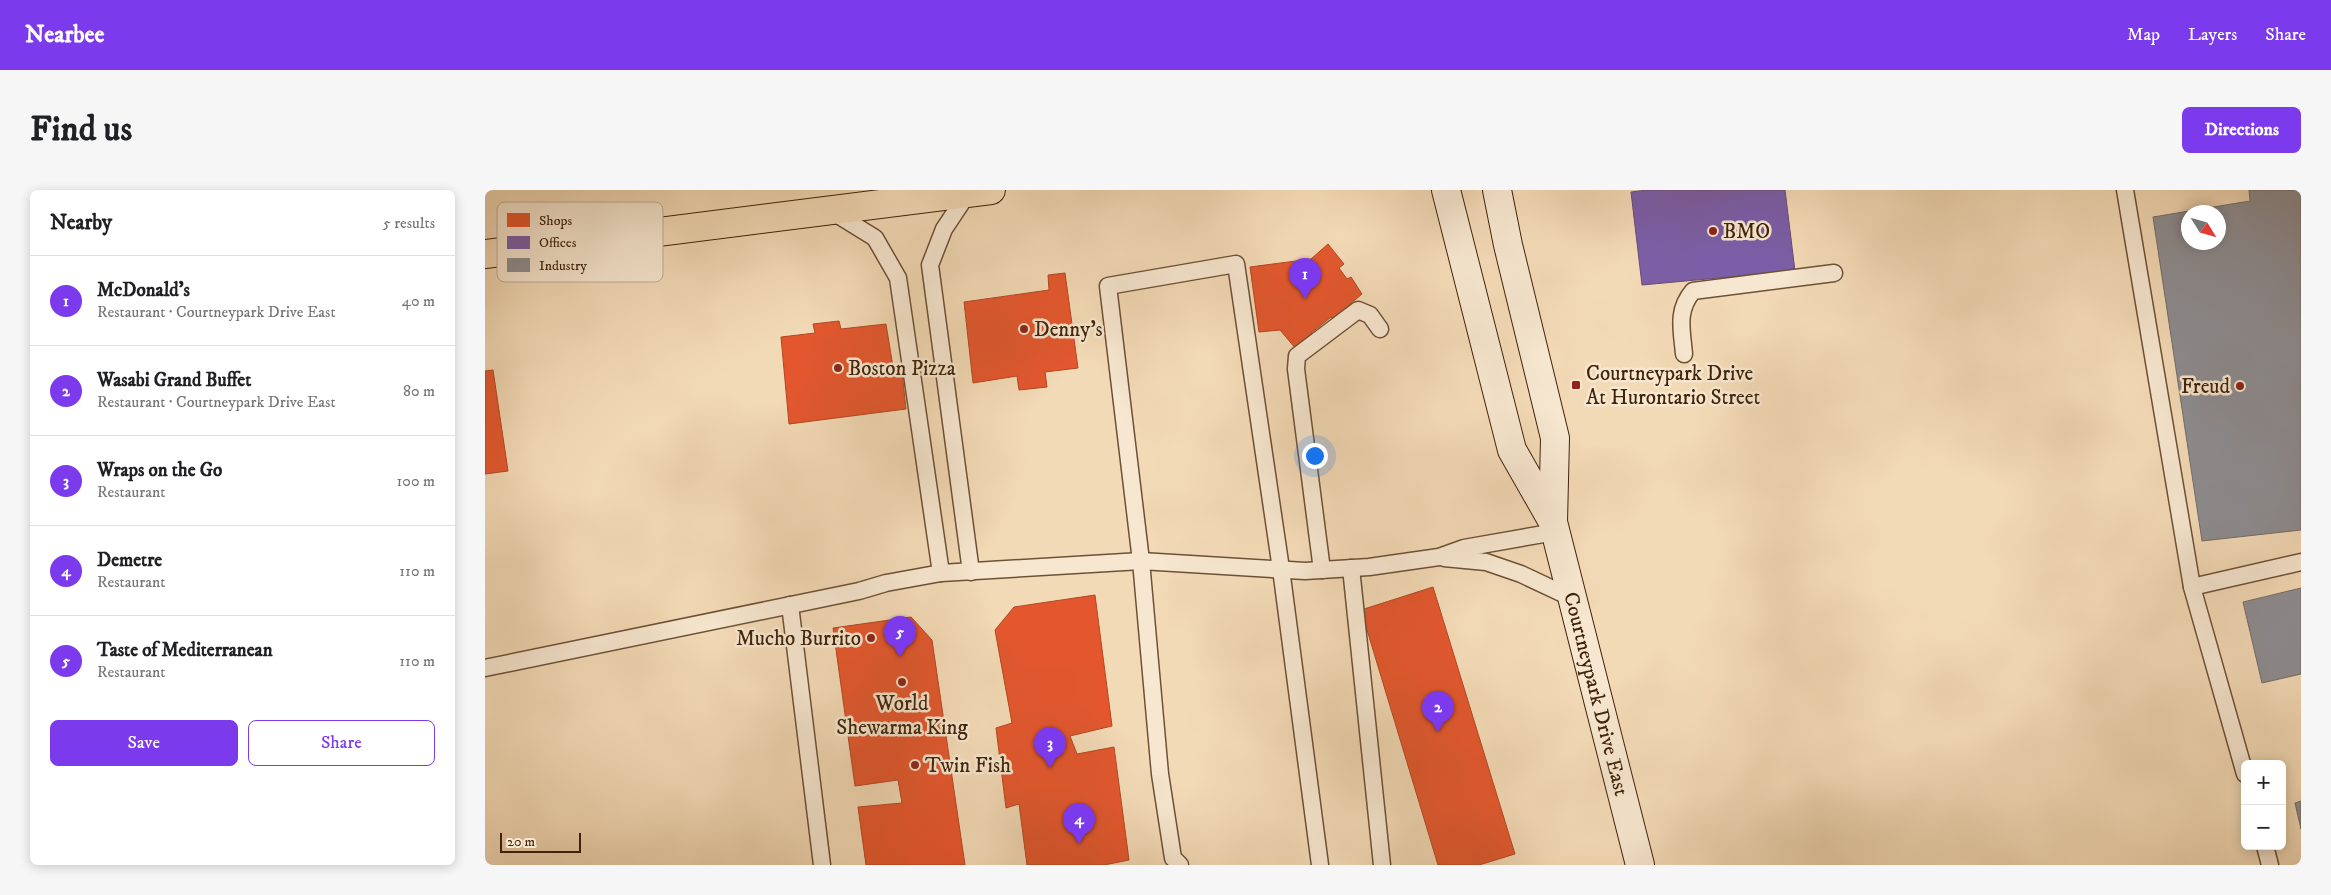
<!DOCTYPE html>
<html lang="en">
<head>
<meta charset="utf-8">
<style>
  body { margin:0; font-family:"IM FELL DW Pica",serif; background:#f6f6f6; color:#202124 }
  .controls { position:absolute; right:15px; bottom:15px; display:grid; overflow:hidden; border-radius:8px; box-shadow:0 2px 12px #0003 }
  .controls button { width:45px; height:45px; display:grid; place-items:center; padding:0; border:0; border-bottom:1px solid #e0e0e0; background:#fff; color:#202124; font:25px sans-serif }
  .compass { position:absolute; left:1696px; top:15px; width:45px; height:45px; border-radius:50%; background:#fff; box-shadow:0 2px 12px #0003; rotate:127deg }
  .scale { position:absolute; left:15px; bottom:12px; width:81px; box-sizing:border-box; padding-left:5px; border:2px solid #40230a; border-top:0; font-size:14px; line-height:18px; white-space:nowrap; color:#40230a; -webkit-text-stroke:4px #f7e7d0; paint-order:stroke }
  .you { position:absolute; left:829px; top:265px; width:18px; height:18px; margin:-12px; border:4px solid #fff; border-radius:50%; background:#1a73e8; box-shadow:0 0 0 8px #1a73e833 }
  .badge { display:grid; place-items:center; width:32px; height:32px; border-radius:50%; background:#7c3aed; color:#fff; font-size:16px; font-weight:700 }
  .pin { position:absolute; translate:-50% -41px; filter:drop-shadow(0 1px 2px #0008) }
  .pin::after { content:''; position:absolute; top:26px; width:18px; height:15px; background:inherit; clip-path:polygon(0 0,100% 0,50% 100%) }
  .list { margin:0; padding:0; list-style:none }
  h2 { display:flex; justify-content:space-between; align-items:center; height:65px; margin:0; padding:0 20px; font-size:21px }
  h2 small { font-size:16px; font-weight:400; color:#757577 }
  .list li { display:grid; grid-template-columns:32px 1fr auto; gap:15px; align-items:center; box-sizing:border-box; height:90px; padding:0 20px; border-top:1px solid #e0e0e0 }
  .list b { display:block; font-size:19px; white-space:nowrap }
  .list p { margin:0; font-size:16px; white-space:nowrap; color:#757577 }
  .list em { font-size:16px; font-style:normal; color:#757577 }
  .actions { display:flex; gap:10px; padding:15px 20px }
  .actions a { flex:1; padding:11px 0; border:1px solid #7c3aed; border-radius:8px; text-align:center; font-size:18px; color:#7c3aed }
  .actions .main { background:#7c3aed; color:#fff }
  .map { position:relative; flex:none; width:1816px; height:675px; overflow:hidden; border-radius:8px }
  header { display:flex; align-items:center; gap:30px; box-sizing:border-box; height:70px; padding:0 25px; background:#7c3aed; color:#fff }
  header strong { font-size:24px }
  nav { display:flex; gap:28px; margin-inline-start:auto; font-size:18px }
  .intro { display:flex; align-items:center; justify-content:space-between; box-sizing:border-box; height:120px; padding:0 30px }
  h1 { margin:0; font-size:35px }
  .button { padding:12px 22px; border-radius:8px; background:#7c3aed; color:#fff; font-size:18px; font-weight:700 }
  main { display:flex; gap:30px; padding:0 30px }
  aside { flex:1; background:#fff; border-radius:8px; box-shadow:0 2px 12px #0003 }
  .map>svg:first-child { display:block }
</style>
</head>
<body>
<header>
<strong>Nearbee</strong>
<nav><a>Map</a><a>Layers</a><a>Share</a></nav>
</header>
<div class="intro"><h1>Find us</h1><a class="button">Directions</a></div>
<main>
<aside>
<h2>Nearby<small>5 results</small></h2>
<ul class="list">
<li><span class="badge">1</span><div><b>McDonald's</b><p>Restaurant · Courtneypark Drive East</p></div><em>40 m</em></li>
<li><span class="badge">2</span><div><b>Wasabi Grand Buffet</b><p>Restaurant · Courtneypark Drive East</p></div><em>80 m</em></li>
<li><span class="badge">3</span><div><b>Wraps on the Go</b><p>Restaurant</p></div><em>100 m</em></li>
<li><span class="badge">4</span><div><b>Demetre</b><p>Restaurant</p></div><em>110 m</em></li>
<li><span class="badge">5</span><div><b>Taste of Mediterranean</b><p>Restaurant</p></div><em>110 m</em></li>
</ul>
<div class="actions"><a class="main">Save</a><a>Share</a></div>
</aside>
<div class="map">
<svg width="1816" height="675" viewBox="0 0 1816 675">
  <rect width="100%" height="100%" fill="#f3dab6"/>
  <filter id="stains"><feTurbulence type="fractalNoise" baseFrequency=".004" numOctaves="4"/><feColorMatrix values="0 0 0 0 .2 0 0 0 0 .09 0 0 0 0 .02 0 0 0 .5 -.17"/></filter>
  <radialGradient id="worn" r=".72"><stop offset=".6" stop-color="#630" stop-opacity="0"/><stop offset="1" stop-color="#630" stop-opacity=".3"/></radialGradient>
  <g fill="#e4572e" stroke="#b34723">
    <path d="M843,54L859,74L854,78L862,89L866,87L877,104L865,114L868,118L850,131L846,127L826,143L829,147L811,159L795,140L774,142L765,77L826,69Z"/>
    <path d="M580,83L593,178L560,182L562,197L534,200L532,186L488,193L479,112L564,100L563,85Z"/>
    <path d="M354,131L356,139L401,134L409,183L417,182L421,219L304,234L296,147L330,143L328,134Z"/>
    <path d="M8,180L23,281L0,284V181Z"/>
    <path d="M948,397L1030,664L994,675H953L876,420Z"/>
    <path d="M610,405L627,536L585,546L592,564L629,557L644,670L619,675H542L534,614L521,618L511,538L527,533L510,440L529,417Z"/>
    <path d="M426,427L447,450L480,675H381L373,617L417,613L413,590L370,596L348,438Z"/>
  </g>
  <path fill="#7b5ea7" stroke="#694c78" d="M1162,0H1300L1310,81L1157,95L1146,2Z"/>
  <g fill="#8d8d92" stroke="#766d69" fill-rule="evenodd">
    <path d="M1764,0H1816V340L1717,351L1668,27L1765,11ZM1704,22H1734V52H1704Z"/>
    <path d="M1816,398V484L1777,493L1758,412Z"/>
    <path d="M1816,611V639L1810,613Z"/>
  </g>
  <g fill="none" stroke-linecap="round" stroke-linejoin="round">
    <defs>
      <g id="service">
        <path d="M1640,0L1707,397L1760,584"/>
        <path d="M483,3L459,39L445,75L486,382"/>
        <path d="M348,22L390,48L413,88L456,383"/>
        <path d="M1199,164C1197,140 1191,121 1208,101L1349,83"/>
        <path d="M959,368L1001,372L1036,384L1087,408"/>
        <path d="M866,378L897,675"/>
        <path d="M837,380L811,179L812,166L873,120L885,125L895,139"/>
        <path d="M1707,397L1816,372"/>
        <path d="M305,415L337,675"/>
        <path d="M0,478L374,401L401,393L456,383L656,371L820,381L884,377L954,367L979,358L1070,342"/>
        <path d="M1780,656L1785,675"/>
        <path d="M695,675L688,668L675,584L656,371L623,96L751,74L796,379L835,675"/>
      </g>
      <g id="secondary">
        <path d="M961,0L1027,260L1068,332"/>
        <path id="s1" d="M1012,0L1023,55L1070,248L1068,332L1155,675"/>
      </g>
      <path id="primary" d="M0,64L506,0"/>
    </defs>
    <use href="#service" stroke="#6d5135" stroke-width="19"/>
    <use href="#secondary" stroke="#40230a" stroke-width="30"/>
    <use href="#primary" stroke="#40230a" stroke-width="30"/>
    <use href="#service" stroke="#f7e7d0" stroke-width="16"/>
    <use href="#secondary" stroke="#f7e7d0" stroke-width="28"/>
    <use href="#primary" stroke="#f3dab6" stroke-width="28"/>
  </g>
  <g fill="#8f2418" stroke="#f7e7d0" stroke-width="2">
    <circle cx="1228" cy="41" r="5"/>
    <circle cx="539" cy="139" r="5"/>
    <circle cx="353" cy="178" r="5"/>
    <rect x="1086" y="190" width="10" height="10" rx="2.5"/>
    <circle cx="1755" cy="196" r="5"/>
    <circle cx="386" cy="448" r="5"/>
    <circle cx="417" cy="492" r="5"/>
    <circle cx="430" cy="575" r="5"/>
  </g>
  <g text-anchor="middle" stroke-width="5" stroke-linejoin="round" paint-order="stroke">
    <g font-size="21" fill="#40230a" stroke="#f7e7d0" text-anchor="start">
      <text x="1238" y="48">BMO</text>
      <text x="549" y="146">Denny's</text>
      <text x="363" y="185">Boston Pizza</text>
      <text x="1101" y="190">Courtneypark Drive<tspan x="1101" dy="24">At Hurontario Street</tspan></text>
      <text x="1745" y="203" text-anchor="end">Freud</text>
      <text x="376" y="455" text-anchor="end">Mucho Burrito</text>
      <text x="417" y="520" text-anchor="middle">World<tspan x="417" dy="24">Shewarma King</tspan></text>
      <text x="440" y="582">Twin Fish</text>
    </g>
    <g font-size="21" fill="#40230a" stroke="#f7e7d0">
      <text dy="7" stroke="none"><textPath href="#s1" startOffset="516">Courtneypark Drive East</textPath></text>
    </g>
  </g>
  <rect x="12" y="12" width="166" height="80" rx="8" fill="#f7e7d0" stroke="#c0ac95" stroke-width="1"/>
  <rect x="22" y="23" width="23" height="14" fill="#e4572e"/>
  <rect x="22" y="46" width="23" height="13" fill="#7b5ea7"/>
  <rect x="22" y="68" width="23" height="14" fill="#8d8d92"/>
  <g font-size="14" fill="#40230a">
    <text x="54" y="35">Shops</text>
    <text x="54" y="57">Offices</text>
    <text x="54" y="80">Industry</text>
  </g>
  <rect width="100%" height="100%" filter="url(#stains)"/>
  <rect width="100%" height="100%" fill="url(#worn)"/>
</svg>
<div class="controls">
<button>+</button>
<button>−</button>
</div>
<svg class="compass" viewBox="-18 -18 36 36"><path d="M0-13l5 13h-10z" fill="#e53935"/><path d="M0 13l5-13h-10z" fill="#757577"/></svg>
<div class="scale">20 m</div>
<div class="you"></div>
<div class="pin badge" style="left:820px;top:109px">1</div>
<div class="pin badge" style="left:953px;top:542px">2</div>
<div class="pin badge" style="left:565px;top:578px">3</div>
<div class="pin badge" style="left:594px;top:654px">4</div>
<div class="pin badge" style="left:415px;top:467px">5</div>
</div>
</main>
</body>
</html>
